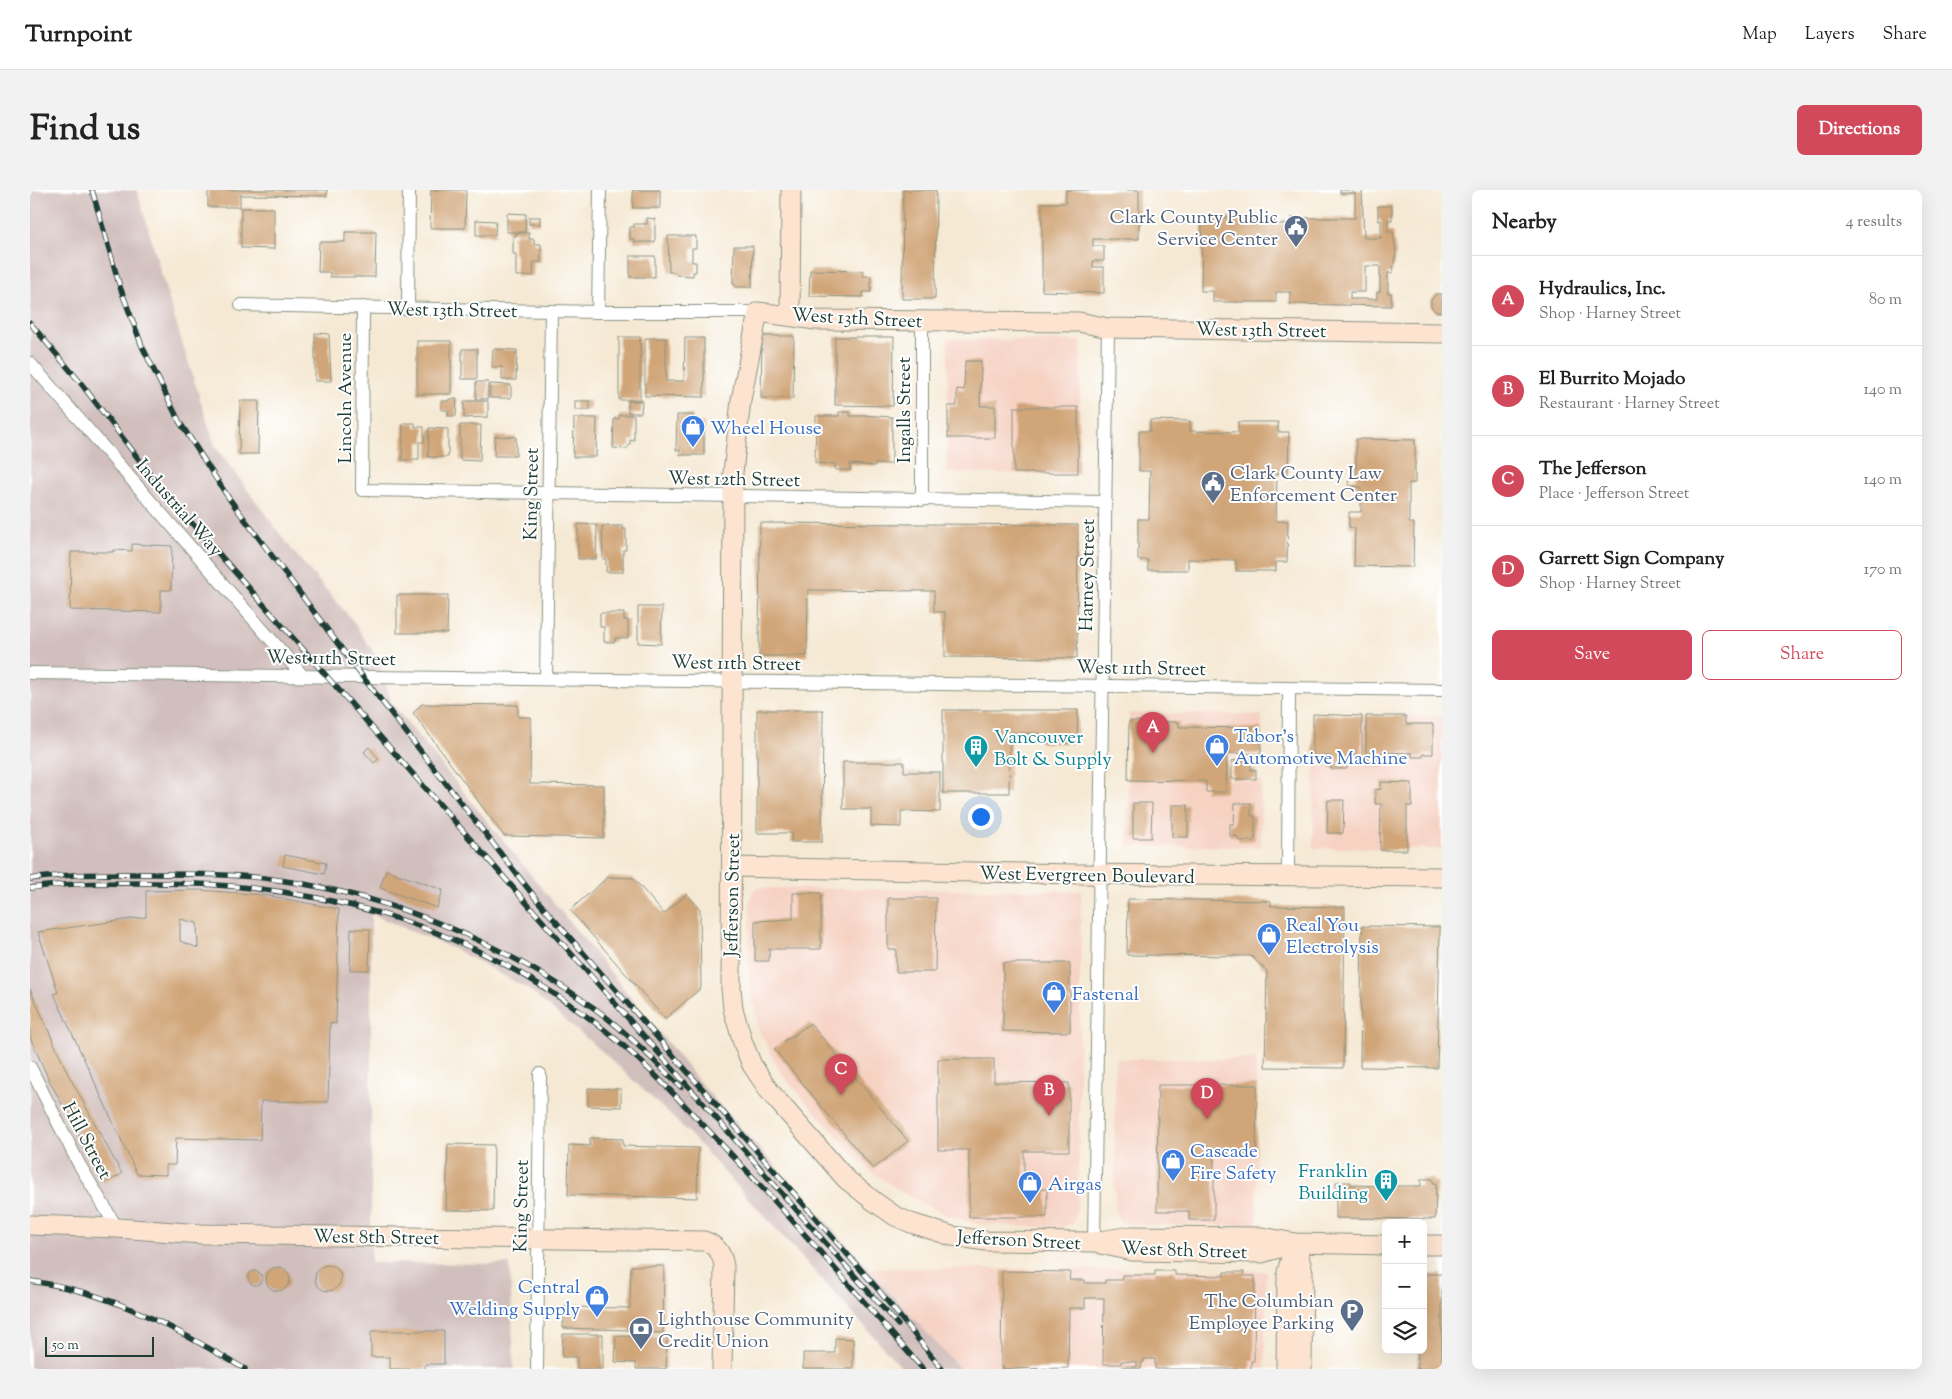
<!DOCTYPE html>
<html lang="en">
<head>
<meta charset="utf-8">
<style>
  body { margin:0; font-family:"Sorts Mill Goudy",serif; background:#f2f2f2; color:#222 }
  .controls { position:absolute; right:15px; bottom:15px; display:grid; overflow:hidden; border-radius:8px; box-shadow:0 5px 20px #0002 }
  .controls button { width:45px; height:45px; display:grid; place-items:center; padding:0; border:0; border-bottom:1px solid #e0e0e0; background:#fff; color:#222; font:25px sans-serif }
  .scale { position:absolute; left:15px; bottom:12px; width:109px; box-sizing:border-box; padding-left:5px; border:2px solid #1f3d34; border-top:0; font-size:14px; line-height:18px; white-space:nowrap; color:#1f3d34; -webkit-text-stroke:4px #fff; paint-order:stroke }
  .you { position:absolute; left:950px; top:626px; width:18px; height:18px; margin:-12px; border:4px solid #fff; border-radius:50%; background:#1a73e8; box-shadow:0 0 0 8px #1a73e833 }
  .badge { display:grid; place-items:center; width:32px; height:32px; border-radius:50%; background:#d1495b; color:#fff; font-size:16px; font-weight:700 }
  .pin { position:absolute; translate:-50% -41px; filter:drop-shadow(0 1px 2px #0008) }
  .pin::after { content:''; position:absolute; top:26px; width:18px; height:15px; background:inherit; clip-path:polygon(0 0,100% 0,50% 100%) }
  .list { margin:0; padding:0; list-style:none }
  h2 { display:flex; justify-content:space-between; align-items:center; height:65px; margin:0; padding:0 20px; font-size:21px }
  h2 small { font-size:16px; font-weight:400; color:#767676 }
  .list li { display:grid; grid-template-columns:32px 1fr auto; gap:15px; align-items:center; box-sizing:border-box; height:90px; padding:0 20px; border-top:1px solid #e0e0e0 }
  .list b { display:block; font-size:19px; white-space:nowrap }
  .list p { margin:0; font-size:16px; white-space:nowrap; color:#767676 }
  .list em { font-size:16px; font-style:normal; color:#767676 }
  .actions { display:flex; gap:10px; padding:15px 20px }
  .actions a { flex:1; padding:11px 0; border:1px solid #d1495b; border-radius:8px; text-align:center; font-size:18px; color:#d1495b }
  .actions .main { background:#d1495b; color:#fff }
  .icon { flex:none; width:28px; height:28px; fill:none; stroke:currentColor; stroke-width:2; stroke-linecap:round; stroke-linejoin:round }
  .map { position:relative; flex:none; width:1412px; height:1179px; overflow:hidden; border-radius:8px }
  header { display:flex; align-items:center; gap:30px; box-sizing:border-box; height:70px; padding:0 25px; background:#fff; border-bottom:1px solid #e0e0e0 }
  header strong { font-size:24px }
  nav { display:flex; gap:28px; margin-inline-start:auto; font-size:18px }
  .intro { display:flex; align-items:center; justify-content:space-between; box-sizing:border-box; height:120px; padding:0 30px }
  h1 { margin:0; font-size:35px }
  .button { padding:12px 22px; border-radius:8px; background:#d1495b; color:#fff; font-size:18px; font-weight:700 }
  main { display:flex; gap:30px; padding:0 30px }
  aside { flex:1; background:#fff; border-radius:8px; box-shadow:0 5px 20px #0002 }
  .map>svg:first-child { display:block }
</style>
</head>
<body>
<header>
<strong>Turnpoint</strong>
<nav><a>Map</a><a>Layers</a><a>Share</a></nav>
</header>
<div class="intro"><h1>Find us</h1><a class="button">Directions</a></div>
<main>
<div class="map">
<svg width="1412" height="1179" viewBox="0 0 1412 1179">
  <rect width="100%" height="100%" fill="#fff"/>
  <filter id="ink" filterUnits="userSpaceOnUse"><feTurbulence type="fractalNoise" baseFrequency=".02" numOctaves="2"/><feDisplacementMap in="SourceGraphic" scale="10" xChannelSelector="R" yChannelSelector="G"/><feConvolveMatrix kernelMatrix="1 2 1 2 8 2 1 2 1" color-interpolation-filters="sRGB"/></filter>
  <filter id="wash" filterUnits="userSpaceOnUse"><feTurbulence type="fractalNoise" baseFrequency=".0096" numOctaves="4" result="noise"/><feDisplacementMap in="SourceGraphic" scale="20" xChannelSelector="R" yChannelSelector="G"/><feGaussianBlur stdDeviation="1.12" result="paint"/><feColorMatrix in="noise" values="0 0 0 0 0 0 0 0 0 0 0 0 0 0 0 0 0 1.4 0 .05"/><feComposite in="paint" operator="in"/></filter>
  <g filter="url(#wash)">
    <rect width="100%" height="100%" fill="#f5e9d4"/>
    <g fill="#f6d2c3">
      <path d="M918,149L1051,151L1049,284L917,283Z"/>
      <path d="M1099,523L1232,525V565L1198,564V590L1231,591V657L1098,656Z"/>
      <path d="M1285,525L1412,527V659L1283,658Z"/>
      <path d="M728,698L1051,701L1048,1011L1044,1033L1029,1038L948,1034L914,1024L878,1006L840,981L776,912L749,880L729,840L719,793L720,709L723,700Z"/>
      <path d="M1085,869H1226L1227,1035H1099L1090,1031L1085,1022Z"/>
      <path d="M839,1078L1236,1081L1235,1179H930Z"/>
    </g>
    <path fill="#d1bfbd" d="M0,0H107L144,127L185,256L262,360L322,430L349,471L362,514L677,901L930,1179H873L658,942L574,863L498,799L424,759L341,724V1073L480,1074L484,1179H0Z"/>
    <g id="blocks">
      <g fill="#d0a578" fill-rule="evenodd">
        <path d="M178,0H297V6L210,5V17H178Z"/>
        <path d="M401,0H436L435,38H400Z"/>
        <rect x="603" y="0" width="27" height="18"/>
        <path d="M873,0H906L905,109H872Z"/>
        <path d="M1036,0H1109V49H1063V56H1074V71H1063V77H1074V103L1012,101V13H1036Z"/>
        <path d="M1310,0H1332L1334,48H1351V30H1348V16H1362V30H1358V42H1363L1366,63L1362,83H1358V103H1361V116L1260,114V102H1246V112H1183V101H1171L1172,33H1185V27H1245V34H1261V28H1325V3H1310ZM1335,76H1350V102H1347V109H1320V102H1335Z"/>
        <path d="M211,18H244V59L211,58Z"/>
        <path d="M477,23L496,24L495,42H477Z"/>
        <rect x="499" y="27" width="11" height="7"/>
        <path d="M617,28L625,29V52H604V49H600V37H604V34H617Z"/>
        <path d="M446,30L466,31L465,45H446Z"/>
        <path d="M315,42H346L345,87H300V82H288L289,52H315Z"/>
        <path d="M486,43H499V49H504V54H511V72H504L503,86H486V64H483V46H486Z"/>
        <path d="M638,46H666V58H662V72H666V82H663V86L647,85L645,82H639Z"/>
        <path d="M704,56H723L722,97H705V94H703Z"/>
        <rect x="600" y="66" width="25" height="21"/>
        <path d="M780,80L833,81V86H841V102H833V107L779,106Z"/>
        <path d="M1406,104H1412V122H1406L1401,117V110Z"/>
        <path d="M285,143L299,144L301,191H285Z"/>
        <path d="M732,146H764L763,208H731Z"/>
        <rect x="589" y="147" width="21" height="63"/>
        <path d="M805,147H864L863,216L805,215Z"/>
        <path d="M615,148H636V191H654L655,148H674V207L615,206Z"/>
        <rect x="387" y="151" width="34" height="53"/>
        <rect x="432" y="159" width="15" height="30"/>
        <path d="M463,159L487,160L486,190H472V177H462Z"/>
        <path d="M935,171H951L950,216H965V248H918V216H927V199L934,200Z"/>
        <rect x="446" y="192" width="12" height="17"/>
        <path d="M460,194L481,195V208H460Z"/>
        <path d="M419,209H427L426,226H418V220H411V211H419Z"/>
        <path d="M210,211H229L228,264H209Z"/>
        <path d="M434,211H458V227L434,228Z"/>
        <rect x="545" y="211" width="15" height="9"/>
        <path d="M598,211H612L611,223H598Z"/>
        <rect x="984" y="217" width="64" height="66"/>
        <path d="M809,222H820V226H832V225L862,227V274H845V276L820,274V280H805V274L785,273L786,226H809Z"/>
        <path d="M589,225H604V251L600,250V255L596,259L583,258L584,229H589Z"/>
        <path d="M647,225H663V231L674,233V265H650V260H646Z"/>
        <path d="M544,228H567L566,267H543Z"/>
        <path d="M1120,230L1160,231V241L1208,242V232H1248V242H1259L1258,283H1247L1246,331H1258L1257,372H1246V381H1206V370L1158,369V380H1118V370H1108V329H1119L1120,281H1109V241H1120Z"/>
        <path d="M373,233H385V237H394V252H389V270H372Z"/>
        <path d="M430,235H451L450,271L430,270Z"/>
        <path d="M399,238L418,239V267H398Z"/>
        <path d="M465,246L486,247V266H464Z"/>
        <path d="M1326,249L1385,250V293H1379V333H1384L1383,377L1324,376L1325,338L1319,337V322H1331V297L1318,296L1319,289H1326Z"/>
        <path d="M730,333L1048,335L1047,468L915,467V422H904V401L778,400L777,466H729Z"/>
        <path d="M548,334L567,335L566,369H548Z"/>
        <path d="M572,336H593V339H596V360H593V382H576V369H573Z"/>
        <path d="M102,354L142,356L141,400H131V422L40,420L41,362H83V360L102,361Z"/>
        <path d="M367,405H418L417,443H367Z"/>
        <path d="M608,417H632L631,454L608,453Z"/>
        <path d="M570,423H594V430H598V448H585V452H574V437H570Z"/>
        <path d="M392,514L488,515V527H501L500,594L574,595V648L474,646L383,523Z"/>
        <path d="M727,520H793L792,652H761L762,643H727Z"/>
        <path d="M913,520H1048L1047,553H1010V543H980L979,603H913Z"/>
        <path d="M1283,524L1332,526V567H1317V579H1301V566H1283Z"/>
        <path d="M1336,526H1376V534H1403V564H1393V567H1382V563L1351,562V574H1336Z"/>
        <path d="M1099,531L1149,532V537L1231,538V564L1197,563L1196,602H1176V591L1098,590Z"/>
        <path d="M339,557L349,569L344,573L334,562Z"/>
        <path d="M1209,570H1221V580H1226V589H1202V571Z"/>
        <path d="M813,572H874V582H910V622L871,621V637L841,636V619H813Z"/>
        <path d="M1351,592L1382,593V616H1377V660H1350L1351,614H1345V600L1351,599Z"/>
        <path d="M1298,610H1314L1313,643H1297Z"/>
        <path d="M1103,613H1122L1121,648H1103Z"/>
        <path d="M1205,613H1221V626H1225V649L1223,651H1209L1207,646H1200V634H1204Z"/>
        <rect x="1142" y="615" width="16" height="32"/>
        <path d="M255,665L296,673L294,684L253,676Z"/>
        <path d="M356,680L413,700L407,718L350,698Z"/>
        <path d="M578,687L603,688L634,724L657,704L670,719L671,798L635,829L540,720Z"/>
        <path d="M169,700L234,705L309,719L306,834L300,833L298,912L231,911L230,950L146,948L145,975H136V985L107,984L24,804L28,802L8,742L116,727V701ZM150,729L167,733L168,758L150,751Z"/>
        <path d="M763,703H791V759H739V771H725V731L763,729Z"/>
        <path d="M858,708H906L905,782H866V759H858Z"/>
        <path d="M1098,709L1241,711V716L1315,717L1313,878L1235,877L1237,781L1221,766L1097,765Z"/>
        <path d="M1332,736L1410,737L1407,878L1330,877Z"/>
        <path d="M321,739H340L339,780H320Z"/>
        <path d="M973,773H1040V842L973,841Z"/>
        <path d="M0,799L37,882L92,984L75,993L19,890L0,847Z"/>
        <path d="M780,833L878,951L843,979L744,859L758,848L759,849Z"/>
        <path d="M908,869H964V892L1039,893V961H994V999H1017V1027H939V960H908Z"/>
        <path d="M1128,895H1227L1226,963L1184,962V1030H1159V1021H1127Z"/>
        <path d="M558,898L591,899V917L558,916Z"/>
        <path d="M560,948L593,949V956L668,958L667,1008L538,1005L539,955L560,956Z"/>
        <path d="M418,954L464,955L463,1021L416,1020Z"/>
        <path d="M1391,989H1403V993H1406L1405,1029L1306,1028V992H1321V995L1352,996V993H1362V996H1391Z"/>
        <circle cx="298" cy="1088" r="13"/>
        <path d="M601,1076H634L633,1143L600,1142V1140L533,1138L534,1117L600,1118Z"/>
        <circle cx="248" cy="1089" r="12"/>
        <path d="M972,1081L1040,1082L1039,1090H1055V1093H1075V1090H1092V1085H1125V1081H1145V1085L1194,1086V1082H1214V1086H1225L1224,1171H1221V1179H1125V1169H1114V1172H1112L1111,1179H1092V1177H1107V1172L1091,1171V1174H1073L1074,1108H1055V1118H1039L1038,1178L972,1179L974,1177H971Z"/>
        <circle cx="225" cy="1088" r="7"/>
        <path d="M1393,1084H1412V1179H1387L1388,1160H1393Z"/>
        <path d="M341,1141H414V1174H395V1179H360V1167H341Z"/>
        <path d="M533,1144H573V1179H547V1167H532Z"/>
        <path d="M586,1146L637,1147L636,1179H606V1173L585,1172Z"/>
        <path d="M805,1148L823,1149V1179H773V1163H805Z"/>
      </g>
    </g>
  </g>
  <g filter="url(#ink)">
    <use href="#blocks" fill-opacity="0" stroke="#8a9384" stroke-width="1"/>
    <g fill="none" stroke-linecap="round" stroke-linejoin="round">
      <defs>
        <g id="street">
          <path d="M211,115L568,122H728"/>
          <path d="M333,117L332,300L1076,312"/>
          <path d="M378,118L379,0"/>
          <path d="M568,122L570,0"/>
          <path d="M892,131V310"/>
          <path d="M0,173L272,485"/>
          <path d="M0,483L1412,500"/>
          <path d="M516,489L521,121"/>
          <path d="M1258,687L1259,498"/>
          <path d="M0,877L49,974L87,1038"/>
          <path d="M1064,1052L1078,138"/>
          <path d="M507,1179L510,884"/>
        </g>
        <g id="secondary">
          <path d="M760,125L761,0"/>
          <path d="M702,677L1046,684L1412,687"/>
          <path d="M0,1035L87,1038L172,1044L674,1051C686,1055 692,1063 694,1076L692,1179"/>
          <path d="M1071,1054L1102,1061L1232,1063L1262,1054"/>
          <path d="M1266,1055L1273,1082L1272,1179"/>
          <path d="M1356,1055L1265,1053L1232,1047L1101,1046L1064,1052L956,1051L922,1046L881,1033L865,1026L845,1012L816,989L740,902L722,875L713,853L703,819L701,798L703,283L711,210L728,122L786,130L1049,132L1078,138L1412,143"/>
          <path d="M1393,1055H1412"/>
          <path d="M1256,1179L1257,1082L1265,1053"/>
        </g>
      </defs>
      <use href="#street" stroke="#8a9384" stroke-width="14"/>
      <use href="#secondary" stroke="#8a9384" stroke-width="21"/>
      <use href="#street" stroke="#fff" stroke-width="12"/>
      <use href="#secondary" stroke="#fde4d1" stroke-width="19"/>
      <defs>
        <g id="rail">
          <path d="M62,0L90,97L112,156L149,231L198,307L332,486L507,710L846,1097L912,1179"/>
          <path d="M0,133L50,192L130,297L731,979"/>
          <path d="M0,689C41,683 83,684 124,684C166,684 207,684 249,690C362,706 471,752 564,818C596,841 623,870 651,897"/>
          <path d="M0,698C37,693 75,693 113,693C282,691 432,731 567,834C615,871 654,915 695,958C764,1029 827,1105 893,1179"/>
          <path d="M726,974L868,1135"/>
          <path d="M0,1091C83,1102 144,1138 215,1179"/>
        </g>
      </defs>
      <use href="#rail" stroke="#1f3d34" stroke-width="5.5"/>
      <use href="#rail" stroke="#fff" stroke-width="4" stroke-dasharray="11" stroke-linecap="butt"/>
    </g>
  </g>
  <defs>
    <symbol id="civic-pin" viewBox="-11 -11 22 30"><path d="M0 17L-7.5 6A9.5 9.5 0 1 1 7.5 6Z" fill="#5c6f8a" stroke="#fff"/><path d="M-.6-6.5H3V-4.5H.6V-3L4-1V1h2V6H-6V1h2V-1L-.6-3ZM-1.2 2.5V6h2.4V2.5Z" fill="#fff"/></symbol>
    <symbol id="shop-pin" viewBox="-11 -11 22 30"><path d="M0 17L-7.5 6A9.5 9.5 0 1 1 7.5 6Z" fill="#3f7fe0" stroke="#fff"/><path d="M-5-2.5h2.3a2.7 3.5 0 0 1 5.4 0H5L5.5 6h-11ZM-1.5-2.5h3a1.5 2.3 0 0 0-3 0Z" fill="#fff"/></symbol>
    <symbol id="building-pin" viewBox="-11 -11 22 30"><path d="M0 17L-7.5 6A9.5 9.5 0 1 1 7.5 6Z" fill="#0f9aa8" stroke="#fff"/><path d="M-4-6H4V6H1V3H-1V6H-4ZM-2.5-4.3h1.7v1.8h-1.7ZM.8-4.3h1.7v1.8H.8ZM-2.5-1h1.7V.8h-1.7ZM.8-1h1.7V.8H.8Z" fill="#fff"/></symbol>
    <symbol id="parking-pin" viewBox="-11 -11 22 30"><path d="M0 17L-7.5 6A9.5 9.5 0 1 1 7.5 6Z" fill="#5c6f8a" stroke="#fff"/><path d="M-3.5-5.5H1a3.5 3.5 0 0 1 0 7H-1V5.5H-3.5ZM-1-3.4V-.6H.8a1.4 1.4 0 0 0 0-2.8Z" fill="#fff"/></symbol>
    <symbol id="bank-pin" viewBox="-11 -11 22 30"><path d="M0 17L-7.5 6A9.5 9.5 0 1 1 7.5 6Z" fill="#5c6f8a" stroke="#fff"/><path d="M-6-4H6V4H-6ZM0-2.3a2.3 2.3 0 1 0 0 4.6a2.3 2.3 0 1 0 0-4.6Z" fill="#fff"/></symbol>
  </defs>
  <g fill-rule="evenodd">
    <use href="#civic-pin" x="1252" y="23" width="28" height="38"/>
    <use href="#shop-pin" x="649" y="223" width="28" height="38"/>
    <use href="#civic-pin" x="1169" y="279" width="28" height="38"/>
    <use href="#shop-pin" x="1173" y="542" width="28" height="38"/>
    <use href="#building-pin" x="932" y="543" width="28" height="38"/>
    <use href="#shop-pin" x="1225" y="731" width="28" height="38"/>
    <use href="#shop-pin" x="1010" y="789" width="28" height="38"/>
    <use href="#shop-pin" x="1129" y="957" width="28" height="38"/>
    <use href="#building-pin" x="1342" y="977" width="28" height="38"/>
    <use href="#shop-pin" x="986" y="979" width="28" height="38"/>
    <use href="#shop-pin" x="553" y="1093" width="28" height="38"/>
    <use href="#parking-pin" x="1308" y="1107" width="28" height="38"/>
    <use href="#bank-pin" x="597" y="1125" width="28" height="38"/>
  </g>
  <g text-anchor="middle" stroke-width="4" stroke-linejoin="round" paint-order="stroke">
    <g font-size="19" fill="#4e5e75" stroke="#fff" text-anchor="end">
      <text x="1248" y="33">Clark County Public<tspan x="1248" dy="22">Service Center</tspan></text>
      <text x="1200" y="289" text-anchor="start">Clark County Law<tspan x="1200" dy="22">Enforcement Center</tspan></text>
      <text x="1304" y="1117">The Columbian<tspan x="1304" dy="22">Employee Parking</tspan></text>
      <text x="628" y="1135" text-anchor="start">Lighthouse Community<tspan x="628" dy="22">Credit Union</tspan></text>
    </g>
    <g font-size="19" fill="#1f3d34" stroke="#fff">
      <text transform="translate(422 119) rotate(1)" y="7">West 13th Street</text>
      <text transform="translate(827 127) rotate(3)" y="7">West 13th Street</text>
      <text transform="translate(1231 139) rotate(1)" y="7">West 13th Street</text>
      <text transform="translate(314 208) rotate(-90)" y="7">Lincoln Avenue</text>
      <text transform="translate(873 220) rotate(-90)" y="7">Ingalls Street</text>
      <text transform="translate(704 288) rotate(1)" y="7">West 12th Street</text>
      <text transform="translate(500 304) rotate(-89)" y="7">King Street</text>
      <text transform="translate(150 317) rotate(49)" y="7">Industrial Way</text>
      <text transform="translate(1056 385) rotate(-89)" y="7">Harney Street</text>
      <text transform="translate(301 467) rotate(1)" y="7">West 11th Street</text>
      <text transform="translate(706 472) rotate(1)" y="7">West 11th Street</text>
      <text transform="translate(1111 477) rotate(1)" y="7">West 11th Street</text>
      <text transform="translate(1057 684) rotate(1)" y="7">West Evergreen Boulevard</text>
      <text transform="translate(701 705) rotate(-89)" y="7">Jefferson Street</text>
      <text transform="translate(58 950) rotate(62)" y="7">Hill Street</text>
      <text transform="translate(490 1016) rotate(-89)" y="7">King Street</text>
      <text transform="translate(346 1046) rotate(1)" y="7">West 8th Street</text>
      <text transform="translate(989 1049) rotate(3)" y="7">Jefferson Street</text>
      <text transform="translate(1154 1059) rotate(2)" y="7">West 8th Street</text>
    </g>
    <g font-size="19" fill="#366cbe" stroke="#fff" text-anchor="start">
      <text x="680" y="244">Wheel House</text>
      <text x="1204" y="552">Tabor's<tspan x="1204" dy="22">Automotive Machine</tspan></text>
      <text x="1256" y="741">Real You<tspan x="1256" dy="22">Electrolysis</tspan></text>
      <text x="1042" y="810">Fastenal</text>
      <text x="1160" y="967">Cascade<tspan x="1160" dy="22">Fire Safety</tspan></text>
      <text x="1018" y="1000">Airgas</text>
      <text x="550" y="1103" text-anchor="end">Central<tspan x="550" dy="22">Welding Supply</tspan></text>
    </g>
    <g font-size="19" fill="#0d838f" stroke="#fff" text-anchor="start">
      <text x="964" y="553">Vancouver<tspan x="964" dy="22">Bolt &amp; Supply</tspan></text>
      <text x="1338" y="987" text-anchor="end">Franklin<tspan x="1338" dy="22">Building</tspan></text>
    </g>
  </g>
</svg>
<div class="controls">
<button>+</button>
<button>−</button>
<button><svg class="icon" aria-label="layers" viewBox="0 0 24 24"><path d="M12 4l9 5-9 5-9-5zM3 14l9 5 9-5"/></svg></button>
</div>
<div class="scale">50 m</div>
<div class="you"></div>
<div class="pin badge" style="left:1123px;top:563px">A</div>
<div class="pin badge" style="left:1019px;top:926px">B</div>
<div class="pin badge" style="left:811px;top:905px">C</div>
<div class="pin badge" style="left:1177px;top:929px">D</div>
</div>
<aside>
<h2>Nearby<small>4 results</small></h2>
<ul class="list">
<li><span class="badge">A</span><div><b>Hydraulics, Inc.</b><p>Shop · Harney Street</p></div><em>80 m</em></li>
<li><span class="badge">B</span><div><b>El Burrito Mojado</b><p>Restaurant · Harney Street</p></div><em>140 m</em></li>
<li><span class="badge">C</span><div><b>The Jefferson</b><p>Place · Jefferson Street</p></div><em>140 m</em></li>
<li><span class="badge">D</span><div><b>Garrett Sign Company</b><p>Shop · Harney Street</p></div><em>170 m</em></li>
</ul>
<div class="actions"><a class="main">Save</a><a>Share</a></div>
</aside>
</main>
</body>
</html>
